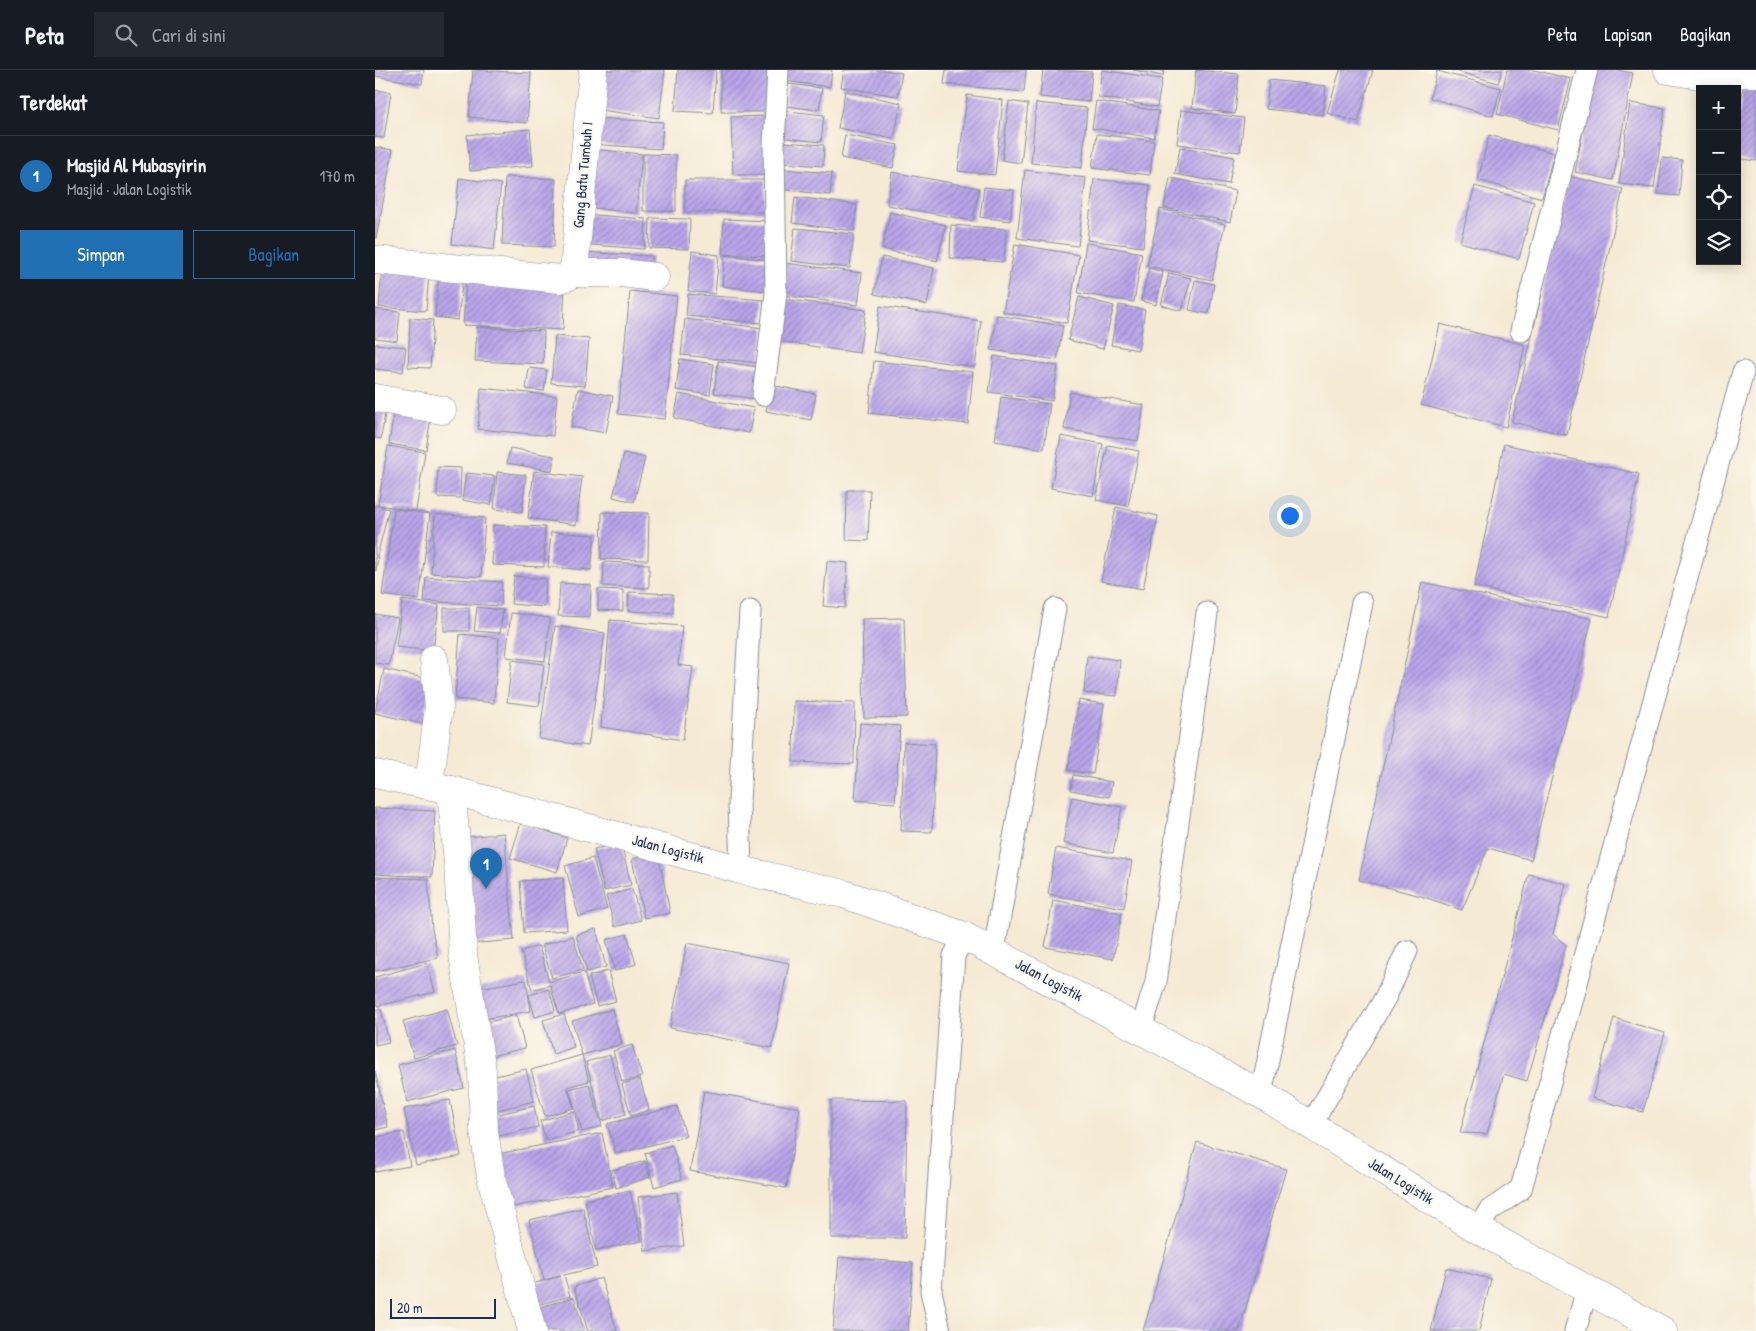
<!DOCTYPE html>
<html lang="id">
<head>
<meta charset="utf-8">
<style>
  body { margin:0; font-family:"Patrick Hand",sans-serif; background:#242831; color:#f1f3f6 }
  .controls { position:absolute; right:15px; top:15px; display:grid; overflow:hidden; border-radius:0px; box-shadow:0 2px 12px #0003 }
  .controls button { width:45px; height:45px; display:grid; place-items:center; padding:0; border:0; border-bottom:1px solid #363941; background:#171b24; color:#f1f3f6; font:25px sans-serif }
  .scale { position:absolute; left:15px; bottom:12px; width:106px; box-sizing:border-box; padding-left:5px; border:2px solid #1b2f5e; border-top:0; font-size:14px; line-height:18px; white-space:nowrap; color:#1b2f5e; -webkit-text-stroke:4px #fbf7ec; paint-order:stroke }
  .you { position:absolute; left:914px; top:445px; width:18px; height:18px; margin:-12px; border:4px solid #fff; border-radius:50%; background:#1a73e8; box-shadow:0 0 0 8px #1a73e833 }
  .badge { display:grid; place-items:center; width:32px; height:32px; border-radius:50%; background:#1f6fb2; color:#fff; font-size:16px; font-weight:700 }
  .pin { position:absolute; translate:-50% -41px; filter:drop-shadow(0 1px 2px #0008) }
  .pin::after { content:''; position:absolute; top:26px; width:18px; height:15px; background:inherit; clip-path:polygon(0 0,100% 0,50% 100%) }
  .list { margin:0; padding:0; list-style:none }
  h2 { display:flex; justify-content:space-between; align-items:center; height:65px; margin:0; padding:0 20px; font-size:21px }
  h2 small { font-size:16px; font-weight:400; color:#9ea1a6 }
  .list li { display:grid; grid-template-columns:32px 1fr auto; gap:15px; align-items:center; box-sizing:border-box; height:80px; padding:0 20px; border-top:1px solid #363941 }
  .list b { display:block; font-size:19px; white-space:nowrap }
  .list p { margin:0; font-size:16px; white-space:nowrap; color:#9ea1a6 }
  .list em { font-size:16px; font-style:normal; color:#9ea1a6 }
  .actions { display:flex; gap:10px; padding:15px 20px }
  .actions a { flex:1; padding:11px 0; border:1px solid #1f6fb2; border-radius:0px; text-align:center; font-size:18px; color:#1f6fb2 }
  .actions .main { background:#1f6fb2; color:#fff }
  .icon { flex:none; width:28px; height:28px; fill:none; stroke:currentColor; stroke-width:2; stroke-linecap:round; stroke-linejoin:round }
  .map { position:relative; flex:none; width:1381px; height:1261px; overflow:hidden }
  header { display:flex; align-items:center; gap:30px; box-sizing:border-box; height:70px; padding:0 25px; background:#171b24; border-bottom:1px solid #363941 }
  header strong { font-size:24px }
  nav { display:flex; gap:28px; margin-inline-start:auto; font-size:18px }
  .search { width:350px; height:45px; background:#242831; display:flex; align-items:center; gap:12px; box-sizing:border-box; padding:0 18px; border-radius:0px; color:#9ea1a6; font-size:19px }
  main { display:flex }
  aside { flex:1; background:#171b24 }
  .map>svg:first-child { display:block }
</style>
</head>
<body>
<header>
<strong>Peta</strong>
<div class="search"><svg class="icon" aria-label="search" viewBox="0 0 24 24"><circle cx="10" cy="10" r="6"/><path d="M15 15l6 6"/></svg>Cari di sini</div>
<nav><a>Peta</a><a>Lapisan</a><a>Bagikan</a></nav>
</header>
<main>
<aside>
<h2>Terdekat<small></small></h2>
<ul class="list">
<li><span class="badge">1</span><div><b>Masjid Al Mubasyirin</b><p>Masjid · Jalan Logistik</p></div><em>170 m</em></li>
</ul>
<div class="actions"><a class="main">Simpan</a><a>Bagikan</a></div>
</aside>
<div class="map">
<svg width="1381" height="1261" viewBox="0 0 1381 1261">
  <defs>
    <pattern id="building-hatch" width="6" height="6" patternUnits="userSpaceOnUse" patternTransform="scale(1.25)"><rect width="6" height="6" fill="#baa5ea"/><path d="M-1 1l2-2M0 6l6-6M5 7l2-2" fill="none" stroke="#9687c1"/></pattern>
  </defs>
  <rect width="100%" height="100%" fill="#fbf7ec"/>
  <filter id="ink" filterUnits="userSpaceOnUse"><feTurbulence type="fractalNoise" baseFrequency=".02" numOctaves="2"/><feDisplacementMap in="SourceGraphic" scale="10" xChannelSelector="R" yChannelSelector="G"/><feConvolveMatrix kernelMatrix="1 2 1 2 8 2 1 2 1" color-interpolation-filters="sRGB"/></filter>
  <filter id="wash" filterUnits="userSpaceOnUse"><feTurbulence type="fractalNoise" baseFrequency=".0096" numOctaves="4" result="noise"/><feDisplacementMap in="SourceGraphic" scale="20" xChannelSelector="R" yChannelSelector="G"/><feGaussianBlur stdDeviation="1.12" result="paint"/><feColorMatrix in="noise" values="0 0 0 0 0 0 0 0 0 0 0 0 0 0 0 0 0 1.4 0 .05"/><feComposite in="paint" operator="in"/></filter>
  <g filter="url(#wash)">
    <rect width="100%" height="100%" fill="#f5ead4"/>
    <g id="blocks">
      <g fill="url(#building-hatch)">
        <path d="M0,0H49L47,14L0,6Z"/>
        <path d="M98,0L156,3L152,53L94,47Z"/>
        <path d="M221,0H290L284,48L217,39Z"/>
        <path d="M303,0H341L338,43L300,41Z"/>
        <path d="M346,0H394L395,42H346Z"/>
        <path d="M410,0H457L455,17L409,11Z"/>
        <path d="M469,0H510L527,3L523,26L466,17Z"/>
        <path d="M571,0H651L649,22L569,14Z"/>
        <path d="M668,0L717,2L714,32L665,27Z"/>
        <path d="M727,0L787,9L782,37L723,27Z"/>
        <path d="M758,0H789L788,6Z"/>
        <path d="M821,0L864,4L860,44L817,38Z"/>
        <path d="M965,0H998L983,52L952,43Z"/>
        <path d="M1077,0H1127L1123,13Z"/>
        <path d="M1132,0H1159L1196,9L1183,60L1122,44Z"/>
        <path d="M1220,0H1242L1258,3L1238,110L1200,102Z"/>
        <path d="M1062,1L1126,18L1118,46L1055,28Z"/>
        <path d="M894,10L951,16L948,45L891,39Z"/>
        <path d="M1369,11L1381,13V91L1362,88V59Z"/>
        <path d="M413,14L447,18L444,40L410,36Z"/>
        <path d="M0,20L16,22L9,68L0,67Z"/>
        <path d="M470,21L526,33L519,69L463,58Z"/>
        <path d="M592,25L628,30L620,105L583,101Z"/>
        <path d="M634,31L653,34L646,93L627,90Z"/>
        <path d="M721,31L784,41L779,68L717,58Z"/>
        <path d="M661,33L712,38L707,98L656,93Z"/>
        <path d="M1255,33L1290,38L1279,118L1244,114Z"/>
        <path d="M405,40L449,45L446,72L402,67Z"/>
        <path d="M806,40L869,48L865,82L802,74Z"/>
        <path d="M391,46L392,105H358L356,47Z"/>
        <path d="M217,48L288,52L286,79L215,74Z"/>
        <path d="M155,59L158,96L95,101L92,65Z"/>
        <path d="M722,64L779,71L775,105L717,98Z"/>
        <path d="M470,65L523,75L518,98L466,88Z"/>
        <path d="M1114,65L1179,83L1167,128L1103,110Z"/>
        <path d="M408,72L449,75L448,96L407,93Z"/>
        <path d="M0,77L18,80L1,169L0,168Z"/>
        <path d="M805,77L859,87L854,114L800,104Z"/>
        <path d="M216,79L267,84L261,143L209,137Z"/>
        <path d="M268,84L301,85V141H268Z"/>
        <path d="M1287,88L1307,90L1304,126L1283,124Z"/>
        <path d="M406,99L457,103L455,125L404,119Z"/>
        <path d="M650,100L711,108L703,176L642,168Z"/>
        <path d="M517,102L604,118L598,151L512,135Z"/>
        <path d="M1194,106L1248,119L1192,365L1137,352Z"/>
        <path d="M130,107L181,109L179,177L127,175Z"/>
        <path d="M84,108L126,114L119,180L77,174Z"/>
        <path d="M795,108L861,121L855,152L789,138Z"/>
        <path d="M719,109L775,115L768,177L712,170Z"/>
        <rect x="310" y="110" width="80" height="32"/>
        <path d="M1100,116L1159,132L1144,189L1085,172Z"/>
        <path d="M609,117L639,120L635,151L605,147Z"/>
        <path d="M420,127L482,135L479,161L417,153Z"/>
        <path d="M785,139L850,154L837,210L772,196Z"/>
        <path d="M515,142L571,155L562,191L507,179Z"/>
        <path d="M208,144L271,149L269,179L205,174Z"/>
        <path d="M275,148L315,149L314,179L274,178Z"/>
        <path d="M349,149L394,151L392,186L347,184Z"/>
        <path d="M576,155L631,159L629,192L575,188Z"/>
        <path d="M420,158L479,164L475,198L416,191Z"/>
        <path d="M711,173L767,183L759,232L703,223Z"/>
        <path d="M640,174L704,185L692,253L628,242Z"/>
        <path d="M317,181L344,185L340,224L313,221Z"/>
        <path d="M205,182L277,186L276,201L205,197Z"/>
        <path d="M350,185L395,190L392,221L347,216Z"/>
        <path d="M507,187L559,198L552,235L499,224Z"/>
        <path d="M410,193L487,203L483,235L406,225Z"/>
        <path d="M774,198L788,202L781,235L766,231Z"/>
        <path d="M7,200L54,203L51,241L4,237Z"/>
        <path d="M64,203L88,205L83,250L60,247Z"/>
        <path d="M794,203L816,208L807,241L786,235Z"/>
        <path d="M91,209L190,213L188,260L88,255Z"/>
        <path d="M820,210L839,214L834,244L814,240Z"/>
        <path d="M255,221L302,226L290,349L243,344Z"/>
        <path d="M313,224L389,230L387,253L311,246Z"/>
        <path d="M704,227L739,236L728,279L693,270Z"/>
        <path d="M408,229L491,240L484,283L402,271Z"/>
        <path d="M744,235L770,240L763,280L736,275Z"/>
        <path d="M505,236L606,251L600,297L498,282Z"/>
        <path d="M0,239L25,242L22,271L0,268Z"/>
        <path d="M622,245L688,256L682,290L616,280Z"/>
        <path d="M35,248L58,250L55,298L33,297Z"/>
        <path d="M310,249L389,258L385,293L306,285Z"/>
        <path d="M1065,254L1150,275L1131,357L1046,335Z"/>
        <path d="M102,257L169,261L168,294L100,291Z"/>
        <path d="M180,266L214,269L210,316L176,313Z"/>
        <path d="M0,274L31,277L28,302L0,299Z"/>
        <path d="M619,286L683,296L677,331L614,322Z"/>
        <path d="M305,289L339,294L335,325L301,320Z"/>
        <path d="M343,291L384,297L381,329L339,323Z"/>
        <path d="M499,291L598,302L593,354L494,343Z"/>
        <path d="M154,298L172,300L169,321L151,319Z"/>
        <path d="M396,315L441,324L436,350L391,341Z"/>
        <path d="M106,318L182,326L178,366L103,359Z"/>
        <path d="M203,319L238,326L231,363L196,357Z"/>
        <path d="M695,322L769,335L763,371L689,359Z"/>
        <path d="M304,324L379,338L374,363L299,348Z"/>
        <path d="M626,327L675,334L669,379L620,371Z"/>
        <path d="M0,329L12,331L6,369L0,368Z"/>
        <path d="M20,334L57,339L51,380L14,374Z"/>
        <path d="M686,366L728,374L718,426L676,418Z"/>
        <path d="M1129,374L1264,404L1234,547L1099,517Z"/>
        <path d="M733,375L764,381L753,436L721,430Z"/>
        <path d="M13,376L50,382L41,441L3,435Z"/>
        <path d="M135,378L179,386L177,401L132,393Z"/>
        <path d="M249,383L270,388L259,432L238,427Z"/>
        <path d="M63,397L86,398L85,428L62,427Z"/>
        <path d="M159,401L207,407L201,455L153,448Z"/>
        <path d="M122,402L151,405L147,442L119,439Z"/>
        <path d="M91,403L120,406L116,435L87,430Z"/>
        <path d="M472,420H495L493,471L471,470Z"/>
        <path d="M0,435L14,439L2,486L0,485Z"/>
        <path d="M741,437L783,446L768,519L726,511Z"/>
        <path d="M19,439L55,444L44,530L7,525Z"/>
        <path d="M227,442L274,443L273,490L226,489Z"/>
        <path d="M60,444L110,448L106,507L56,503Z"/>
        <path d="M118,455L170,457L169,497L117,495Z"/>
        <path d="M176,462L220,465L216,500L173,497Z"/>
        <path d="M0,487H3L1,501H0Z"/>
        <path d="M452,491L473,493L470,538L448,536Z"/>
        <path d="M229,492L274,494V518L228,516Z"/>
        <path d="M139,506L171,509L170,537L136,534Z"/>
        <path d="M51,507L127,512L126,536L49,531Z"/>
        <path d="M1047,512L1217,549L1156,790L1113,778L1087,840L1046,826L984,810Z"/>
        <path d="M185,513L216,515L215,547L183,546Z"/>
        <path d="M223,519L248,520V541L223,540Z"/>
        <path d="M254,522L298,524V543L253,541Z"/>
        <path d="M27,530L64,535L58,581L21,577Z"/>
        <path d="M102,537L128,540L125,563L99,561Z"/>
        <rect x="69" y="538" width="25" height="23"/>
        <path d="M136,543L175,548L170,591L131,587Z"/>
        <path d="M0,544L23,548L14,595L0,593Z"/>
        <path d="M529,548L532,647L489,648L487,549Z"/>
        <path d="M235,550L307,556L303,595L318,597L308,670L226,657Z"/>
        <path d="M180,556L230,563L213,676L164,669Z"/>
        <path d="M85,564L124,568L119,633L80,629Z"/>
        <path d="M712,586L745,590L742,626L709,623Z"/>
        <path d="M137,590L169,594L164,636L132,632Z"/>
        <path d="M9,599L57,610L47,654L0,643Z"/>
        <path d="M704,630L729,634L718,704L693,700Z"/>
        <path d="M419,631L480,633L479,694L418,692Z"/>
        <path d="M485,653L525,656L520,733L480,730Z"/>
        <path d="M529,672L560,674L557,762L526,761Z"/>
        <path d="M698,705L737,712L734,727L696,720Z"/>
        <path d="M697,727L747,737L738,783L688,773Z"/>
        <path d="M0,738L60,741L57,807L0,804Z"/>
        <path d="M146,753L192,768L182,802L135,788Z"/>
        <path d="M129,763L139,870L94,874L83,768Z"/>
        <path d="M246,773L256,815L229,821L219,779Z"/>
        <path d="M681,778L757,791L749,838L673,824Z"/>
        <path d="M283,783L295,843L269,848L257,789Z"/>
        <path d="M218,788L232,839L204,847L190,796Z"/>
        <path d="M1154,804L1191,814L1178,864L1191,875L1152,1011L1129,1004L1112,1064L1085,1063Z"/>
        <path d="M0,807L53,809L57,859L63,888L0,901Z"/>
        <path d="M188,808L192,860L149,863L145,811Z"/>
        <path d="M257,819L266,850L240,857L231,826Z"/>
        <path d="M678,830L747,843L738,889L670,877Z"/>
        <path d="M221,859L231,897L212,902L201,865Z"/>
        <path d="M252,864L261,894L240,901L231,870Z"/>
        <path d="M198,866L208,900L177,908L167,875Z"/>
        <path d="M312,873L414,893L397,978L295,958Z"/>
        <path d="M164,876L174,912L209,902L218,934L184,944L175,915L157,920L146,881Z"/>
        <path d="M52,893L60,922L3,936L0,925V907Z"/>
        <path d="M233,901L241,931L222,936L214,906Z"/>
        <path d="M151,910L156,941L109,949L104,918Z"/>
        <path d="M174,919L180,941L160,947L154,925Z"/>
        <path d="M6,939L14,972L0,975V940Z"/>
        <path d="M72,939L82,976L39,988L28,951Z"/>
        <path d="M237,939L247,974L207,985L197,951Z"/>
        <path d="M189,944L199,977L178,984L168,950Z"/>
        <path d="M141,945L150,978L112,987L103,955Z"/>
        <path d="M1239,948L1290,963L1268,1042L1217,1028Z"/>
        <path d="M257,975L267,1007L247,1012L238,981Z"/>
        <path d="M80,980L89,1018L32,1032L23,995Z"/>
        <path d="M207,985L214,1011L192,1017L199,1038L170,1046L156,1000Z"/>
        <path d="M235,985L251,1044L227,1051L211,992Z"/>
        <path d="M151,999L159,1031L119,1041L112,1008Z"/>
        <path d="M0,1001L13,1057L0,1060Z"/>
        <path d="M265,1009L274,1040L256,1046L247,1014Z"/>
        <path d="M214,1014L227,1056L207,1062L194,1019Z"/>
        <path d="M329,1021L425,1038L411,1118L315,1101Z"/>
        <path d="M75,1030L86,1086L41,1095L29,1039Z"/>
        <path d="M456,1030L532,1031L530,1168H456Z"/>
        <path d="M159,1036L163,1057L120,1067L115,1046Z"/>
        <path d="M302,1036L311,1066L241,1084L232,1054Z"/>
        <path d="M199,1041L204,1061L171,1070L165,1051Z"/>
        <path d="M29,1062L35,1096L0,1102V1067Z"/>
        <path d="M227,1063L238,1117L128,1139L118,1085Z"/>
        <path d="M822,1072L911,1099L864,1261H768Z"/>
        <path d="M297,1075L307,1109L279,1117L270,1083Z"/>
        <path d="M270,1091L275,1107L241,1118L237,1100Z"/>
        <path d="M255,1121L267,1171L221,1180L210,1130Z"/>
        <path d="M302,1122L309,1176L270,1181L263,1127Z"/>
        <path d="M208,1138L222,1197L189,1205L195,1226L155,1237L149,1216L186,1206L169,1210L154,1150Z"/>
        <path d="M464,1187L538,1193L533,1261H458Z"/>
        <path d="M1071,1198L1116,1209L1104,1261H1056Z"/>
        <path d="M226,1208L242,1261H213L199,1217Z"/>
        <path d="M199,1227L209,1261H169L162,1238Z"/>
      </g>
    </g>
  </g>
  <g filter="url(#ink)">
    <use href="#blocks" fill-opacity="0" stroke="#888c99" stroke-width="1"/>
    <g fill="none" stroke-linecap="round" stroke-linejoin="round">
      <defs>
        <g id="service">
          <path d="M1146,261L1212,0"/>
          <path d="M388,325L401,224L399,74L403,0"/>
          <path d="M366,800L364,732L375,541"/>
          <path d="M619,880L680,539"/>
          <path d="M766,959L781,912L832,543"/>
          <path d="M886,1024L987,533"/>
          <path d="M936,1055L1010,928L1032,881"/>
          <path d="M1102,1159L1114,1141L1146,1119L1368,302"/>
          <path d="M565,1261L556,1221L579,886L589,866"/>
          <path d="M1200,1261L1212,1220"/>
        </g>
        <g id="minor">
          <path d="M1293,0L1324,5L1381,3"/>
          <path d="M0,190L185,209L192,207L199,200L218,0"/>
          <path d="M197,203H246L280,207"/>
          <path d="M0,328L67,340"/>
          <path d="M54,715L64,637L59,589"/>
          <path d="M76,720L83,793L88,885L107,1001L109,1061L116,1107L157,1261"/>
        </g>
        <path id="secondary" d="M0,704L76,720L366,800L469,824L589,866L886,1024L1102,1159L1288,1261"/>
      </defs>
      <use href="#service" stroke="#888c99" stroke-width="23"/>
      <use href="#minor" stroke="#888c99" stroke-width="29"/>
      <use href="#secondary" stroke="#888c99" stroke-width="29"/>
      <use href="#service" stroke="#fff" stroke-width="21"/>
      <use href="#minor" stroke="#fff" stroke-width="28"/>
      <use href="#secondary" stroke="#fff" stroke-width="28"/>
    </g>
  </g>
  <g text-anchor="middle" stroke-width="4" stroke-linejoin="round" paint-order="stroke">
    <g font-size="15" fill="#1b2f5e" stroke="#fbf7ec">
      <text transform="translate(208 105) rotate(-85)" y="5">Gang Batu Tumbuh I</text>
      <text transform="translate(293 779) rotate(15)" y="5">Jalan Logistik</text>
      <text transform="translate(674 910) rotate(28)" y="5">Jalan Logistik</text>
      <text transform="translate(1026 1111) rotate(32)" y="5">Jalan Logistik</text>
    </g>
  </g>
</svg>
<div class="controls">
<button>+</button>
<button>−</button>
<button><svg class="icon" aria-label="locate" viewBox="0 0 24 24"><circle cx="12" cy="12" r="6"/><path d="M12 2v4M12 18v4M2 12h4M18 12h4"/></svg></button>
<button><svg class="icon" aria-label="layers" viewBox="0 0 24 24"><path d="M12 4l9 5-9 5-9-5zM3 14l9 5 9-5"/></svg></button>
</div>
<div class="scale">20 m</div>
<div class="you"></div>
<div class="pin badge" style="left:111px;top:819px">1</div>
</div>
</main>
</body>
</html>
